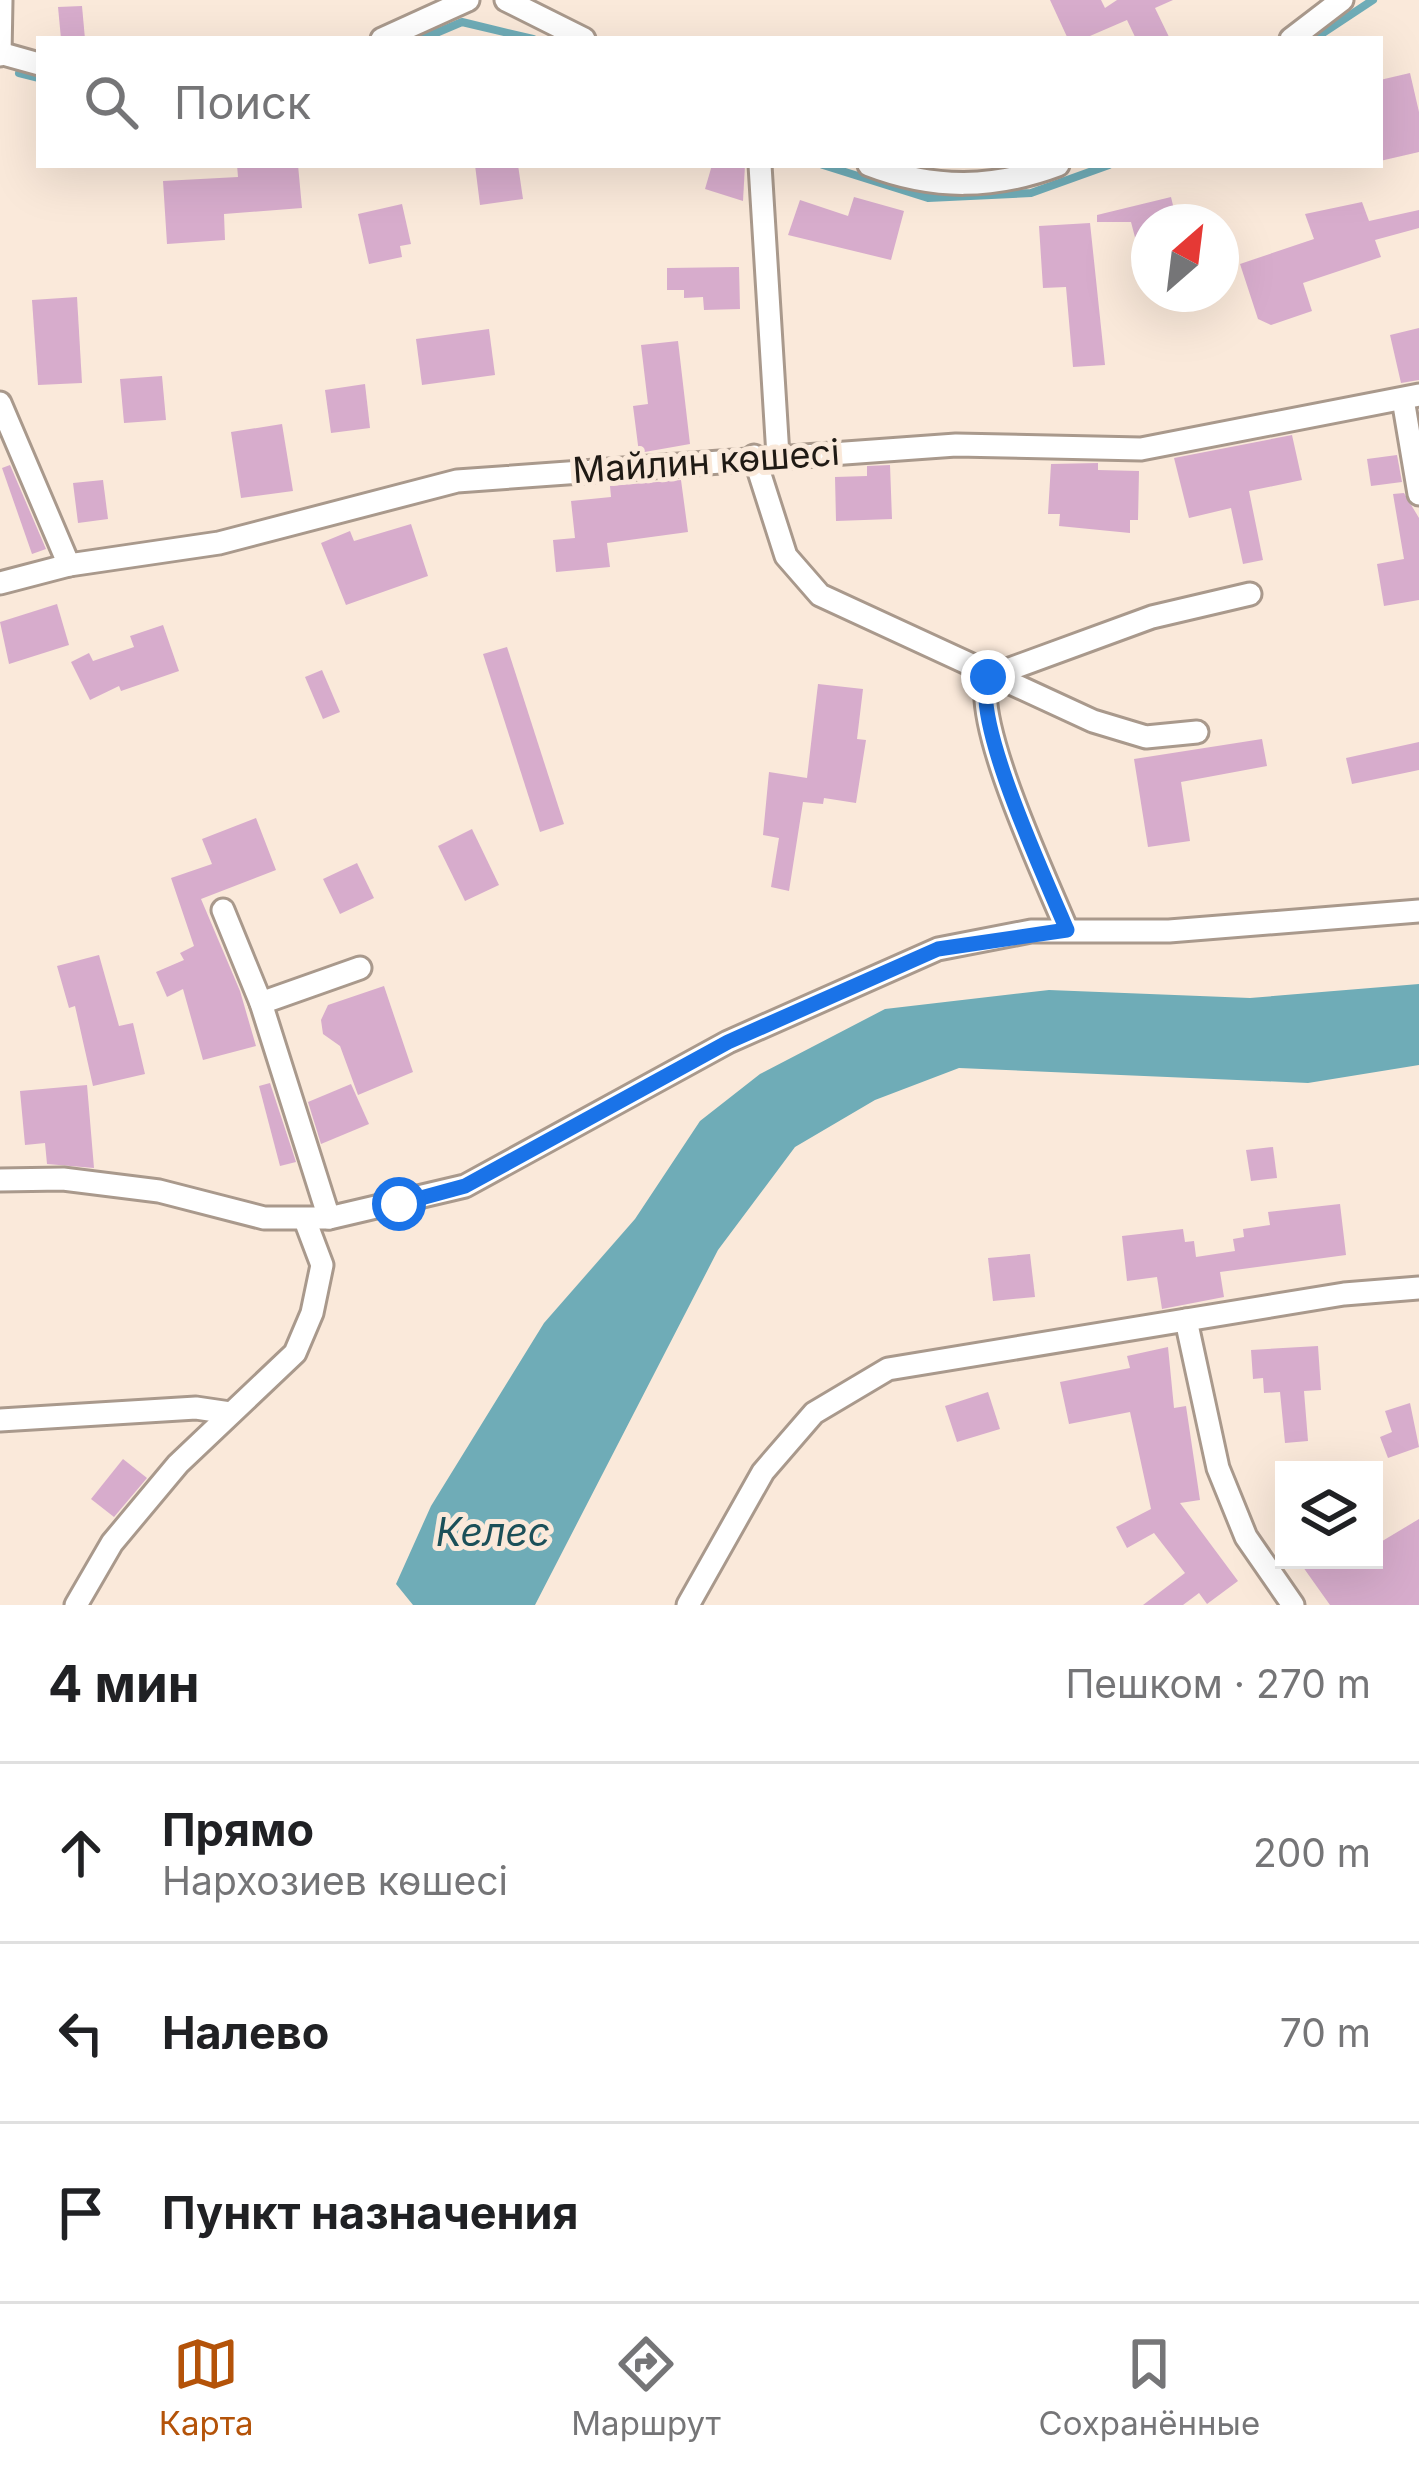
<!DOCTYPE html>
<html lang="ru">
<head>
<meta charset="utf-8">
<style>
  body { margin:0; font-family:Inter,sans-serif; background:#f6f6f6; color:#202124 }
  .controls { position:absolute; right:36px; bottom:36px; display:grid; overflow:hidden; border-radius:0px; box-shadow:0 12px 48px #0002 }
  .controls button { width:108px; height:108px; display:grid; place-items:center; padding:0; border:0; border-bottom:3px solid #e0e0e0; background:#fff; color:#202124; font:60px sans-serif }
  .compass { position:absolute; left:1131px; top:204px; width:108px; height:108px; border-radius:50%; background:#fff; box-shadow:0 12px 48px #0002; rotate:28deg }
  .stop { position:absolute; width:36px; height:36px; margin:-27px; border:9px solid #1a73e8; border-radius:50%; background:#fff }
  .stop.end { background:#1a73e8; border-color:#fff; box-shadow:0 3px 12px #0008 }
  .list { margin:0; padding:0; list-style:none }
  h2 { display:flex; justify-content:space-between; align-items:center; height:156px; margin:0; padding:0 48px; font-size:51px }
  h2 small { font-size:39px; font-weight:400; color:#757577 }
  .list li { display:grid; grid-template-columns:78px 1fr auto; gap:36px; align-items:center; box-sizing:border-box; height:180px; padding:0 48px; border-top:3px solid #e0e0e0 }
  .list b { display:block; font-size:45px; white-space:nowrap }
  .list p { margin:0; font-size:39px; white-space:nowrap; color:#757577 }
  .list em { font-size:39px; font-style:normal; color:#757577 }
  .icon { flex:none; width:66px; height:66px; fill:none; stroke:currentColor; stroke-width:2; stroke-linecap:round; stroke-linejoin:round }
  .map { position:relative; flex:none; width:1419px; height:1605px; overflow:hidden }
  .search { position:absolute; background:#fff; box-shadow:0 12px 48px #0002; left:36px; right:36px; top:36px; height:132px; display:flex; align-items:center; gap:30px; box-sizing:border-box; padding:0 42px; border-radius:0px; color:#757577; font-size:45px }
  .sheet { height:696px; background:#fff }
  nav { display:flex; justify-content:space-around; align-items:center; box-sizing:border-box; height:168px; border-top:3px solid #e0e0e0; background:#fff; font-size:33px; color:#757577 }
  nav a { display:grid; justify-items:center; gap:6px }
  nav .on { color:#b45309 }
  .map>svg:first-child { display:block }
</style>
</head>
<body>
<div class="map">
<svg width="1419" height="1605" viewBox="0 0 1419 1605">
  <rect width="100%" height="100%" fill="#fae9da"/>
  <path fill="#6facb7" d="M1419,984V1065L1308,1083L959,1068L875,1100L795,1147L718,1250L535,1605H413L396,1584L431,1506L544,1323L635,1219L700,1121L760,1074L885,1009L1049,990L1250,998Z"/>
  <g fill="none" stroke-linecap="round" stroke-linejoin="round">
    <g stroke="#6facb7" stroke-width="8">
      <path d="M422,39L462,22L533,39"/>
      <path d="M1314,39L1373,0"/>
      <path d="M19,73L39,78"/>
      <path d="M823,165L928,198L1031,193L1109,165"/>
    </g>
  </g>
  <g fill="#d7accc">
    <path d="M1050,0H1101L1105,8L1117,0H1173L1155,8L1170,39H1136L1127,20L1083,39H1068Z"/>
    <path d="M82,6L85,39H61L58,7Z"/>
    <path d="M1410,73L1419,112V152L1380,161V80Z"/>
    <path d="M237,165H298L302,208L224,214L225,240L167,244L163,181L238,177Z"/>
    <path d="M475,165H518L523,199L480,205Z"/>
    <path d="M712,165H745L743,201L705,189Z"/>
    <path d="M854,197L904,211L891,260L788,235L800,200L848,216Z"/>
    <path d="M1171,197L1177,222H1149V264H1142L1131,222H1097V215Z"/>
    <path d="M1362,202L1369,221L1419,210V228L1375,240L1381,257L1303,283L1312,311L1271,325L1258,319L1240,264L1314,239L1305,214Z"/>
    <path d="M402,204L411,244L400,246L402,257L369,264L358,214Z"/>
    <path d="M1090,223L1105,365L1073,367L1066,287L1043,288L1039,226Z"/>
    <path d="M739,267L740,309L704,310L703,297L684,298V290H667V268Z"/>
    <path d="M77,297L82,383L38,385L32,300Z"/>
    <path d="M1419,328V380L1401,383L1390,335Z"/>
    <path d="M489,329L495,375L422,385L416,339Z"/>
    <path d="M678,341L690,444L639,453L633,406L648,404L641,345Z"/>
    <path d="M162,376L166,420L124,423L120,379Z"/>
    <path d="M365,384L370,428L331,433L325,390Z"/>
    <path d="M282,424L293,491L241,498L231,432Z"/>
    <path d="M1292,435L1302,480L1249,491L1263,560L1243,564L1231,508L1189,518L1174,458Z"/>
    <path d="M1397,455L1402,482L1371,486L1367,459Z"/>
    <path d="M1098,463V470L1139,471L1138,520H1130V533L1059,526L1060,514H1048L1051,464Z"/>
    <path d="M10,465L46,549L32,554L2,468Z"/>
    <path d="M890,465L892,519L836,521L835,477L867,476V466Z"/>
    <path d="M103,480L108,519L78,523L73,483Z"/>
    <path d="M681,480L688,532L607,543L610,567L556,572L553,540L575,538L571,501L611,497L610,486Z"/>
    <path d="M1404,493L1419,518V600L1384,606L1377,564L1404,559L1393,494Z"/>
    <path d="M411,524L428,576L346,605L321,543L350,531L354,541Z"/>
    <path d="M57,604L69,645L9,664L0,622Z"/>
    <path d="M163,625L179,671L121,691L119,686L90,700L71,662L89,653L93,661L134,647L130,636Z"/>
    <path d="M507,647L564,824L540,832L483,654Z"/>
    <path d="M322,670L340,712L323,719L305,677Z"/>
    <path d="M818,684L863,689L857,739L866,740L856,803L824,798L823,804L803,802L789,891L771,887L779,838L763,835L769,772L807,778Z"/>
    <path d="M1262,739L1267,766L1181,782L1190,841L1148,847L1134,759Z"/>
    <path d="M1419,742V770L1352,784L1346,758Z"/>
    <path d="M256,818L276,870L201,899L240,991L256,1046L203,1060L183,989L167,997L156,972L184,960L180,953L194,946L171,878L212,864L202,839Z"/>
    <path d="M472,829L499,885L465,901L438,846Z"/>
    <path d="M357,863L374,898L340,914L323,879Z"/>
    <path d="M99,955L119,1026L133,1023L145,1074L93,1086L75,1006L69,1008L57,966Z"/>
    <path d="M384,986L413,1072L358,1095L340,1046L323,1034L321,1020L328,1005Z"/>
    <path d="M270,1083L296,1162L280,1166L259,1086Z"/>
    <path d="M351,1084L369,1124L321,1144L308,1102Z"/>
    <path d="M87,1085L94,1168L47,1164L45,1143L25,1145L20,1091Z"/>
    <path d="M1273,1147L1277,1178L1251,1181L1246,1150Z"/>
    <path d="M1340,1204L1346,1255L1220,1272L1224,1297L1162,1309L1157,1277L1127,1281L1122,1236L1183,1229L1185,1242L1194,1241L1196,1257L1235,1251L1233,1239L1244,1237L1243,1229L1270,1225L1268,1212Z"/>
    <path d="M1030,1254L1035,1297L993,1301L988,1258Z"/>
    <path d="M1318,1346L1321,1390L1304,1391L1308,1441L1285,1443L1280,1392L1264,1393L1263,1378L1253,1379L1251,1350Z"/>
    <path d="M1168,1347L1174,1408L1186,1406L1200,1500L1180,1503L1238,1581L1207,1604L1199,1593L1183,1605H1143L1185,1573L1154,1533L1127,1548L1116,1527L1151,1509L1130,1412L1069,1424L1060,1382L1130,1368L1127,1356Z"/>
    <path d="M988,1392L1000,1429L957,1442L945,1406Z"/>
    <path d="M1410,1403L1419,1447L1388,1458L1380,1437L1392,1432L1385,1411Z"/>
    <path d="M123,1459L147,1478L114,1517L91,1499Z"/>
    <path d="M1419,1519V1605H1330L1298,1560H1374V1546Z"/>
  </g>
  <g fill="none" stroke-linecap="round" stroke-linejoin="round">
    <defs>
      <g id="minor">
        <path d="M506,0L584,39"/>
        <path d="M382,39L468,0"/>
        <path d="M1291,39L1342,0"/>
        <path d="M0,53L39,64"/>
        <path d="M0,55L1,0"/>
        <path d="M760,165L778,456"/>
        <path d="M869,165C934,190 994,189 1058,165"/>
        <path d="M1403,399L1419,494"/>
        <path d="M0,403L69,565"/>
        <path d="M754,456L786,556L820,595L1093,721L1146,737L1197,732"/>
        <path d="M0,583L69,565L219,543L457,481L956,445L1141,449L1419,395"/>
        <path d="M988,677L1152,617L1250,594"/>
        <path d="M988,677C971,721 1047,881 1067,930"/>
        <path d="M223,910L261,1003L329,1218"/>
        <path d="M261,1003L360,968"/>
        <path d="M0,1180L63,1179L159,1191L264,1218H329L465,1186L728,1042L938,949L1031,931H1169L1419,911"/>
        <path d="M1186,1320L1218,1468L1246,1537L1293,1605"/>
        <path d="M0,1420L196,1408L230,1413"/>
        <path d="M76,1605L112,1543L178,1464L295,1353L312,1313L322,1265L305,1220"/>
        <path d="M688,1605L763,1472L814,1413L888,1369L1344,1294L1419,1288"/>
      </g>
    </defs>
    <use href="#minor" stroke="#a9998c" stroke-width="27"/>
    <use href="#minor" stroke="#fff" stroke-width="21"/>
  </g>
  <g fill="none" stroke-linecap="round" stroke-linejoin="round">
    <path stroke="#1a73e8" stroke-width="15" d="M399,1204L465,1186L728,1042L938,949L1067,930C1047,882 971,720 988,677"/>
  </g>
  <g text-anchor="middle" stroke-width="10" stroke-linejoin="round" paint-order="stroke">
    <g font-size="36" fill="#1f1a14" stroke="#fae9da">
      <text transform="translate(706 461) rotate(-4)" y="13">Майлин көшесі</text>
    </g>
    <g font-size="39" font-style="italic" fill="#1b5059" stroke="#fae9da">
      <text x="493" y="1546">Келес</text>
    </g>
  </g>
</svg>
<div class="controls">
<button><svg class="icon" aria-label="layers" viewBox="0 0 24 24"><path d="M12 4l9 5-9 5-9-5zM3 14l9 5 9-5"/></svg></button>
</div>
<svg class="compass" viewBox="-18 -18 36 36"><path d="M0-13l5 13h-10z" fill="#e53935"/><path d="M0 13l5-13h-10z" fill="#757577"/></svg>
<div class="stop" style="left:399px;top:1204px"></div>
<div class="stop end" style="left:988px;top:677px"></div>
<div class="search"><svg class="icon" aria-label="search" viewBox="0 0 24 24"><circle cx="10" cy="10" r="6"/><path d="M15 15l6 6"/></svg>Поиск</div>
</div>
<section class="sheet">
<h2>4 мин<small>Пешком · 270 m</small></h2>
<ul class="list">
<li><svg class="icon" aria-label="ahead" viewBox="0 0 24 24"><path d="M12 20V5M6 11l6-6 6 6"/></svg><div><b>Прямо</b><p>Нархозиев көшесі</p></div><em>200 m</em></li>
<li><svg class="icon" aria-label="left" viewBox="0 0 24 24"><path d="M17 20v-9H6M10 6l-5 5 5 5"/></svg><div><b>Налево</b></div><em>70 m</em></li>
<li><svg class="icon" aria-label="arrive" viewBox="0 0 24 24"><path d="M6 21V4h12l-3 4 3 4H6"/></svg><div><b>Пункт назначения</b></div></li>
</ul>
</section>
<nav>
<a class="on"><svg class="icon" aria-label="map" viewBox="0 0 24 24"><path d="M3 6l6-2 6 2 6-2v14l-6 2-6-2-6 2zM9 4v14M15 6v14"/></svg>Карта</a>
<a><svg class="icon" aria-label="directions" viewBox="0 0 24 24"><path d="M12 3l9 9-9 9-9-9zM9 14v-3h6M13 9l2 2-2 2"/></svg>Маршрут</a>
<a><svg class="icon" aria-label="saved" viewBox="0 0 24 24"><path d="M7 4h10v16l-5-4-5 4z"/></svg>Сохранённые</a>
</nav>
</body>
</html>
